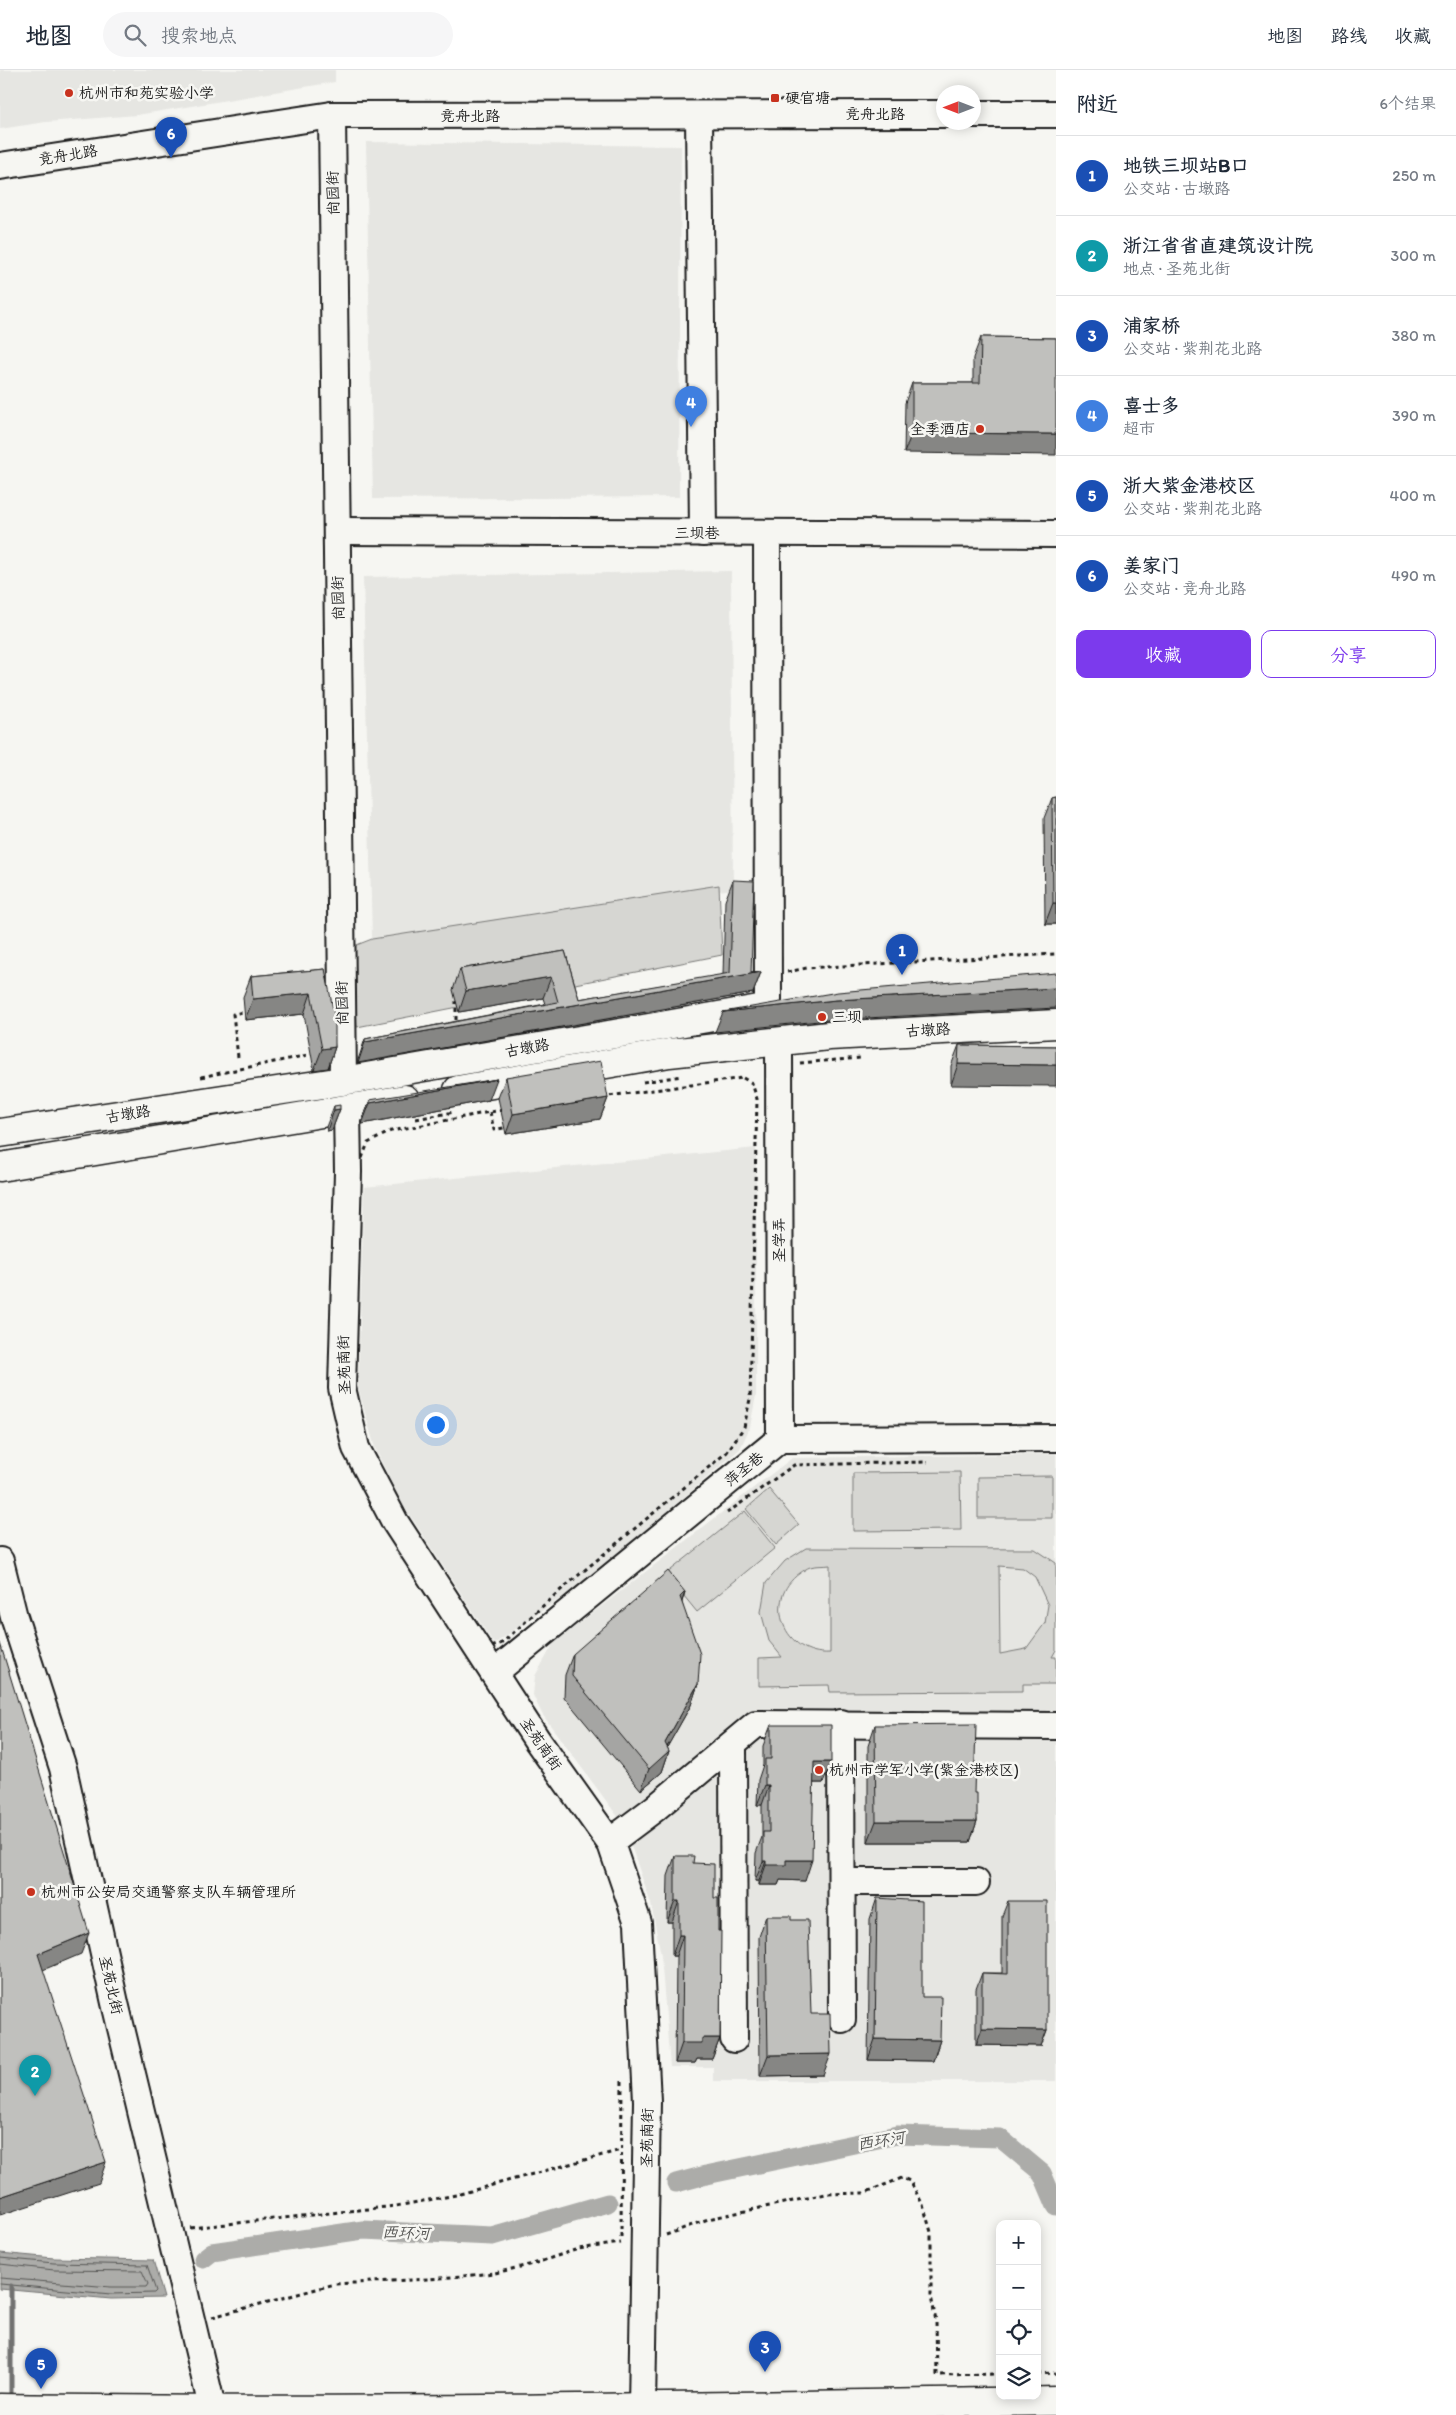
<!DOCTYPE html>
<html lang="zh">
<head>
<meta charset="utf-8">
<style>
  body { margin:0; font-family:Itim,"LXGW WenKai TC",sans-serif; background:#f6f6f7; color:#1f2937 }
  .controls { position:absolute; right:15px; bottom:15px; display:grid; overflow:hidden; border-radius:10px; box-shadow:0 2px 12px #0003 }
  .controls button { width:45px; height:45px; display:grid; place-items:center; padding:0; border:0; border-bottom:1px solid #e0e1e3; background:#fff; color:#1f2937; font:25px sans-serif }
  .compass { position:absolute; left:936px; top:15px; width:45px; height:45px; border-radius:50%; background:#fff; box-shadow:0 2px 12px #0003; rotate:270deg }
  .you { position:absolute; left:435px; top:1354px; width:18px; height:18px; margin:-12px; border:4px solid #fff; border-radius:50%; background:#1a73e8; box-shadow:0 0 0 8px #1a73e833 }
  .badge { display:grid; place-items:center; width:32px; height:32px; border-radius:50%; background:#7c3aed; color:#fff; font-size:16px; font-weight:700 }
  .pin { position:absolute; translate:-50% -41px; filter:drop-shadow(0 1px 2px #0008) }
  .pin::after { content:''; position:absolute; top:26px; width:18px; height:15px; background:inherit; clip-path:polygon(0 0,100% 0,50% 100%) }
  .list { margin:0; padding:0; list-style:none }
  h2 { display:flex; justify-content:space-between; align-items:center; height:65px; margin:0; padding:0 20px; font-size:21px }
  h2 small { font-size:16px; font-weight:400; color:#747a83 }
  .list li { display:grid; grid-template-columns:32px 1fr auto; gap:15px; align-items:center; box-sizing:border-box; height:80px; padding:0 20px; border-top:1px solid #e0e1e3 }
  .list b { display:block; font-size:19px; white-space:nowrap }
  .list p { margin:0; font-size:16px; white-space:nowrap; color:#747a83 }
  .list em { font-size:16px; font-style:normal; color:#747a83 }
  .actions { display:flex; gap:10px; padding:15px 20px }
  .actions a { flex:1; padding:11px 0; border:1px solid #7c3aed; border-radius:10px; text-align:center; font-size:18px; color:#7c3aed }
  .actions .main { background:#7c3aed; color:#fff }
  .icon { flex:none; width:28px; height:28px; fill:none; stroke:currentColor; stroke-width:2; stroke-linecap:round; stroke-linejoin:round }
  .map { position:relative; flex:none; width:1056px; height:2345px; overflow:hidden }
  header { display:flex; align-items:center; gap:30px; box-sizing:border-box; height:70px; padding:0 25px; background:#fff; border-bottom:1px solid #e0e1e3 }
  header strong { font-size:24px }
  nav { display:flex; gap:28px; margin-inline-start:auto; font-size:18px }
  .search { width:350px; height:45px; background:#f6f6f7; display:flex; align-items:center; gap:12px; box-sizing:border-box; padding:0 18px; border-radius:28px; color:#747a83; font-size:19px }
  main { display:flex }
  aside { flex:1; background:#fff }
  .map>svg:first-child { display:block }
</style>
</head>
<body>
<header>
<strong>地图</strong>
<div class="search"><svg class="icon" aria-label="search" viewBox="0 0 24 24"><circle cx="10" cy="10" r="6"/><path d="M15 15l6 6"/></svg>搜索地点</div>
<nav><a>地图</a><a>路线</a><a>收藏</a></nav>
</header>
<main>
<div class="map">
<svg width="1056" height="2345" viewBox="0 0 1056 2345">
  <rect width="100%" height="100%" fill="#f6f6f2"/>
  <filter id="ink" filterUnits="userSpaceOnUse"><feTurbulence type="fractalNoise" baseFrequency=".02" numOctaves="2"/><feDisplacementMap in="SourceGraphic" scale="10" xChannelSelector="R" yChannelSelector="G"/><feConvolveMatrix kernelMatrix="1 2 1 2 8 2 1 2 1" color-interpolation-filters="sRGB"/></filter>
  <g filter="url(#ink)">
    <g fill="#e6e6e2">
      <path d="M0,0H335V12L137,45L46,52L0,59Z"/>
      <path d="M366,72L681,76L679,427L373,429Z"/>
      <path d="M731,501L733,819L372,869L363,507Z"/>
      <path d="M756,1078V1325L750,1357L740,1379L591,1507L494,1574L400,1430L375,1378L358,1318L364,1117Z"/>
      <path d="M1056,1384V2011H713V1997H670L661,1885L651,1834L624,1755L542,1644L533,1625L535,1606L554,1573L792,1388Z"/>
    </g>
    <g fill="#d6d6d2" stroke="#797977" fill-rule="evenodd">
      <path d="M719,815L722,885L357,957L354,876L372,869Z"/>
      <path d="M960,1402L961,1460L853,1461V1403Z"/>
      <path d="M1052,1406V1448H978V1407Z"/>
      <path d="M769,1419L799,1455L776,1475L746,1439Z"/>
      <path d="M745,1441L775,1478L697,1542L666,1504Z"/>
      <path d="M806,1478L1035,1479L1056,1493V1580L1052,1587H1056V1614H1023V1621L830,1622L829,1615L759,1616V1588L782,1587L769,1571L761,1542L766,1513L785,1491ZM830,1495V1583C784,1586 762,1530 800,1503C803,1501 807,1498 810,1497C816,1495 824,1496 830,1495ZM999,1496L1023,1498L1035,1507L1048,1535L1045,1553L1026,1579L1000,1584Z"/>
    </g>
    <path fill="#acaca9" stroke="#727271" d="M0,2183L54,2188L153,2190L164,2228L111,2229L0,2219Z"/>
    <g fill="none" stroke-linecap="round" stroke-linejoin="round">
      <g stroke="#565654" stroke-width="1">
        <path d="M0,2188L54,2193L147,2195L156,2221L154,2223L111,2224L0,2214"/>
        <path d="M0,2194L54,2200L142,2201L148,2214L146,2217H111L0,2208"/>
      </g>
      <path stroke="#727271" stroke-width="5" d="M11,2323V2216"/>
      <g stroke="#acaca9" stroke-width="19">
        <path d="M676,2113L706,2105L897,2065L1000,2068L1042,2103L1056,2136"/>
        <path d="M203,2189L212,2182L363,2160L492,2166L608,2133"/>
      </g>
      <defs>
        <g id="minor">
          <path d="M974,44H1056"/>
          <path d="M332,45L343,1011"/>
          <path d="M699,45L703,463"/>
          <path d="M0,96L332,45L944,44"/>
          <path d="M337,461L1056,464"/>
          <path d="M767,463L768,937"/>
          <path d="M779,971L780,1369"/>
          <path d="M347,1039L348,1102L342,1318L356,1378L395,1452L537,1670L611,1774L638,1853L647,2031L642,2338"/>
          <path d="M0,1491L14,1547L63,1698L115,1933L213,2341"/>
          <path d="M494,1603L780,1369L1056,1368"/>
          <path d="M841,1653L842,1949"/>
          <path d="M733,1674L734,1969"/>
          <path d="M618,1766L654,1739L756,1654L1056,1656"/>
          <path d="M842,1812H976"/>
        </g>
        <g id="major">
          <path d="M458,1020L669,983L829,966L1056,954"/>
          <path d="M0,1063L343,1011L759,939"/>
          <path d="M0,1097L405,1029"/>
          <path d="M0,2338C352,2343 704,2337 1056,2331"/>
        </g>
      </defs>
      <use href="#minor" stroke="#1c1c1c" stroke-width="30"/>
      <use href="#major" stroke="#1c1c1c" stroke-width="31"/>
      <g stroke="#1c1c1c" stroke-width="3" stroke-dasharray="4 4" stroke-linecap="butt">
        <path d="M787,902L807,898L1056,884"/>
        <path d="M456,950V931"/>
        <path d="M238,987L233,944L249,941"/>
        <path d="M800,993L861,988"/>
        <path d="M201,1007L313,984"/>
        <path d="M743,1008L752,1013L757,1029L750,1329L744,1357L727,1382L556,1524L502,1573L489,1578L482,1574L418,1473L367,1381L351,1323L354,1138L358,1098L368,1073L391,1061L490,1042Z"/>
        <path d="M643,1012L682,1006"/>
        <path d="M490,1042L494,1060L508,1057"/>
        <path d="M416,1049L454,1042"/>
        <path d="M727,1443L794,1395L928,1392"/>
        <path d="M190,2158L396,2136L456,2125L621,2080"/>
        <path d="M666,2165L708,2149L826,2124L864,2123L902,2108L910,2111L923,2135L931,2162V2226L936,2251L937,2305L1000,2304"/>
        <path d="M621,2167L622,2008"/>
        <path d="M212,2247L335,2214L429,2209L495,2203L533,2194L578,2179L621,2173"/>
        <path d="M1037,2304L1056,2303"/>
      </g>
      <use href="#minor" stroke="#f6f6f2" stroke-width="26"/>
      <use href="#major" stroke="#f6f6f2" stroke-width="28"/>
    </g>
    <g fill="#a5a5a3" stroke="#1c1c1c">
      <path d="M981,267L1056,268L904,383L905,333L912,313H973V288Z"/>
      <path d="M1056,727V854H1045L1044,748L1052,728Z"/>
      <path d="M733,810L751,903L761,902L753,923L358,993V990L365,969L545,934L543,928L459,942L453,920L460,899L565,881L579,929L723,905L725,831Z"/>
      <path d="M325,899L335,977L328,998L314,1000L304,944L245,950L243,927L251,906Z"/>
      <path d="M959,975L1056,976L951,1015V996Z"/>
      <path d="M506,1007L608,1028L600,1049L506,1064L498,1028Z"/>
      <path d="M370,1030H489L362,1054V1051Z"/>
      <path d="M334,1036L340,1039L332,1060L327,1061L326,1057Z"/>
      <path d="M685,1522L682,1532L698,1614L691,1635L667,1677L669,1681L662,1702L641,1720L564,1627L565,1605L573,1584Z"/>
      <path d="M771,1655L831,1692L823,1713H813L805,1811L780,1810L778,1815H759V1811H755L756,1783L762,1767V1735H757L758,1710L763,1695V1676Z"/>
      <path d="M875,1655L974,1723L977,1751L970,1772H868V1676Z"/>
      <path d="M675,1786L693,1793L714,1828L718,1861L720,1968L712,1989H697L695,1993H675L676,1886H672V1852H667L668,1806Z"/>
      <path d="M877,1828L940,1970L933,1991L868,1990L870,1849Z"/>
      <path d="M1008,1831L1047,1960L1041,1976L976,1975V1919L982,1903H1002V1846Z"/>
      <path d="M766,1846L791,1850L823,2005L760,2006L759,1867Z"/>
    </g>
    <g fill="#868684" stroke="#1c1c1c">
      <path d="M912,363L1056,364V385L904,383Z"/>
      <path d="M1053,833H1056V854H1045Z"/>
      <path d="M761,902L753,923L358,993L365,972Z"/>
      <path d="M551,907L543,928L459,942L466,921Z"/>
      <path d="M1056,918V938L828,950L715,962L723,942L836,930Z"/>
      <path d="M311,923L304,944L245,950L253,929Z"/>
      <path d="M335,977L328,998L314,1000L322,979Z"/>
      <path d="M958,994L1056,995V1016L951,1015Z"/>
      <path d="M497,1009L489,1030L362,1054L370,1033Z"/>
      <path d="M608,1028L600,1049L506,1064L513,1044Z"/>
      <path d="M340,1039L332,1060L327,1061L334,1040Z"/>
      <path d="M685,1522L678,1543L680,1527Z"/>
      <path d="M698,1614L691,1635L661,1688L669,1681L662,1702L641,1720L649,1699L665,1673Z"/>
      <path d="M814,1692H831L823,1713H806Z"/>
      <path d="M765,1715H769L762,1735H757Z"/>
      <path d="M876,1751H977L970,1772H868Z"/>
      <path d="M786,1790H812L805,1811L780,1810L778,1815H759L766,1795Z"/>
      <path d="M763,1791H766L759,1811H755Z"/>
      <path d="M675,1831H679L672,1852H667Z"/>
      <path d="M89,1863L81,1884L31,1905L38,1884Z"/>
      <path d="M679,1865H683L676,1886H672Z"/>
      <path d="M982,1959L1047,1960L1041,1976L976,1975Z"/>
      <path d="M702,1968H720L712,1989H697L695,1993H675L682,1973Z"/>
      <path d="M875,1969L940,1970L933,1991L868,1990Z"/>
      <path d="M831,1984L823,2005L760,2006L768,1985Z"/>
      <path d="M106,2092L99,2113L0,2145V2127Z"/>
    </g>
    <g fill="#c0c0bd" stroke="#1c1c1c">
      <path d="M981,267L1056,268V364L912,363V313H980Z"/>
      <path d="M1056,727V833H1053L1052,728Z"/>
      <path d="M733,810L754,811L751,903L761,902L365,972V969L558,932L551,907L466,921L460,899L565,881L579,929L730,903Z"/>
      <path d="M325,899L335,949V977L322,979L311,923L253,929L251,906Z"/>
      <path d="M1056,903V918L836,930L723,942L838,922Z"/>
      <path d="M959,975L1056,976V995L958,994Z"/>
      <path d="M601,991L608,1028L513,1044L506,1007Z"/>
      <path d="M497,1009L370,1033V1030Z"/>
      <path d="M340,1035V1039L334,1040V1036Z"/>
      <path d="M668,1501L685,1522L680,1527L700,1584L698,1614L665,1673L669,1681L649,1699L572,1606L573,1584Z"/>
      <path d="M0,1573L89,1863L38,1884L106,2092L0,2127Z"/>
      <path d="M976,1654L974,1723H977V1751H876L875,1655Z"/>
      <path d="M771,1655H831V1692H814L812,1790H786V1795H766V1791H763V1762H769V1715H765V1689H771Z"/>
      <path d="M675,1786H694L693,1793L714,1794V1828H718V1861H721L720,1968H702V1973H682L683,1865H679V1831H675Z"/>
      <path d="M877,1828L922,1831V1927H941L940,1970L875,1969Z"/>
      <path d="M1008,1831H1047V1960L982,1959V1903L1008,1904Z"/>
      <path d="M766,1846H791V1850H808L811,1944H830L831,1984L768,1985Z"/>
    </g>
  </g>
  <g fill="#c8321e" stroke="#f6f6f2" stroke-width="2">
    <circle cx="69" cy="23" r="5"/>
    <rect x="770" y="23" width="10" height="10" rx="2.5"/>
    <circle cx="980" cy="359" r="5"/>
    <circle cx="822" cy="947" r="5"/>
    <circle cx="819" cy="1700" r="5"/>
    <circle cx="31" cy="1822" r="5"/>
  </g>
  <g text-anchor="middle" stroke-width="5" stroke-linejoin="round" paint-order="stroke">
    <g font-size="15" fill="#1c1c1c" stroke="#f6f6f2" text-anchor="start">
      <text x="79" y="28">杭州市和苑实验小学</text>
      <text x="785" y="33">硬官塘</text>
      <text x="970" y="364" text-anchor="end">全季酒店</text>
      <text x="832" y="952">三坝</text>
      <text x="829" y="1705">杭州市学军小学(紫金港校区)</text>
      <text x="41" y="1827">杭州市公安局交通警察支队车辆管理所</text>
    </g>
    <g font-size="15" fill="#1c1c1c" stroke="#f6f6f2">
      <text x="875" y="49">竞舟北路</text>
      <text x="470" y="51">竞舟北路</text>
      <text transform="translate(68 85) rotate(-9)" y="5">竞舟北路</text>
      <text transform="translate(333 123) rotate(-91)" y="5">尚园街</text>
      <text x="697" y="468">三坝巷</text>
      <text transform="translate(338 528) rotate(-91)" y="5">尚园街</text>
      <text transform="translate(342 933) rotate(-91)" y="5">尚园街</text>
      <text transform="translate(928 960) rotate(-3)" y="5">古墩路</text>
      <text transform="translate(527 978) rotate(-10)" y="5">古墩路</text>
      <text transform="translate(128 1044) rotate(-9)" y="5">古墩路</text>
      <text transform="translate(779 1170) rotate(-90)" y="5">圣学弄</text>
      <text transform="translate(344 1295) rotate(-92)" y="5">圣苑南街</text>
      <text transform="translate(744 1399) rotate(-39)" y="5">萍圣巷</text>
      <text transform="translate(541 1674) rotate(55)" y="5">圣苑南街</text>
      <text transform="translate(111 1915) rotate(77)" y="5">圣苑北街</text>
      <text transform="translate(647 2068) rotate(-89)" y="5">圣苑南街</text>
    </g>
    <g font-size="16" font-style="italic" fill="#565654" stroke="#f6f6f2">
      <text transform="translate(881 2070) rotate(-9)" y="6">西环河</text>
      <text transform="translate(406 2162) rotate(2)" y="6">西环河</text>
    </g>
  </g>
</svg>
<div class="controls">
<button>+</button>
<button>−</button>
<button><svg class="icon" aria-label="locate" viewBox="0 0 24 24"><circle cx="12" cy="12" r="6"/><path d="M12 2v4M12 18v4M2 12h4M18 12h4"/></svg></button>
<button><svg class="icon" aria-label="layers" viewBox="0 0 24 24"><path d="M12 4l9 5-9 5-9-5zM3 14l9 5 9-5"/></svg></button>
</div>
<svg class="compass" viewBox="-18 -18 36 36"><path d="M0-13l5 13h-10z" fill="#e53935"/><path d="M0 13l5-13h-10z" fill="#747a83"/></svg>
<div class="you"></div>
<div class="pin badge" style="left:902px;top:905px;background:#1a4fb4">1</div>
<div class="pin badge" style="left:35px;top:2026px;background:#0f9aa8">2</div>
<div class="pin badge" style="left:765px;top:2302px;background:#1a4fb4">3</div>
<div class="pin badge" style="left:691px;top:357px;background:#3f7fe0">4</div>
<div class="pin badge" style="left:41px;top:2319px;background:#1a4fb4">5</div>
<div class="pin badge" style="left:171px;top:88px;background:#1a4fb4">6</div>
</div>
<aside>
<h2>附近<small>6个结果</small></h2>
<ul class="list">
<li><span class="badge" style="background:#1a4fb4">1</span><div><b>地铁三坝站B口</b><p>公交站 · 古墩路</p></div><em>250 m</em></li>
<li><span class="badge" style="background:#0f9aa8">2</span><div><b>浙江省省直建筑设计院</b><p>地点 · 圣苑北街</p></div><em>300 m</em></li>
<li><span class="badge" style="background:#1a4fb4">3</span><div><b>浦家桥</b><p>公交站 · 紫荆花北路</p></div><em>380 m</em></li>
<li><span class="badge" style="background:#3f7fe0">4</span><div><b>喜士多</b><p>超市</p></div><em>390 m</em></li>
<li><span class="badge" style="background:#1a4fb4">5</span><div><b>浙大紫金港校区</b><p>公交站 · 紫荆花北路</p></div><em>400 m</em></li>
<li><span class="badge" style="background:#1a4fb4">6</span><div><b>姜家门</b><p>公交站 · 竞舟北路</p></div><em>490 m</em></li>
</ul>
<div class="actions"><a class="main">收藏</a><a>分享</a></div>
</aside>
</main>
</body>
</html>
